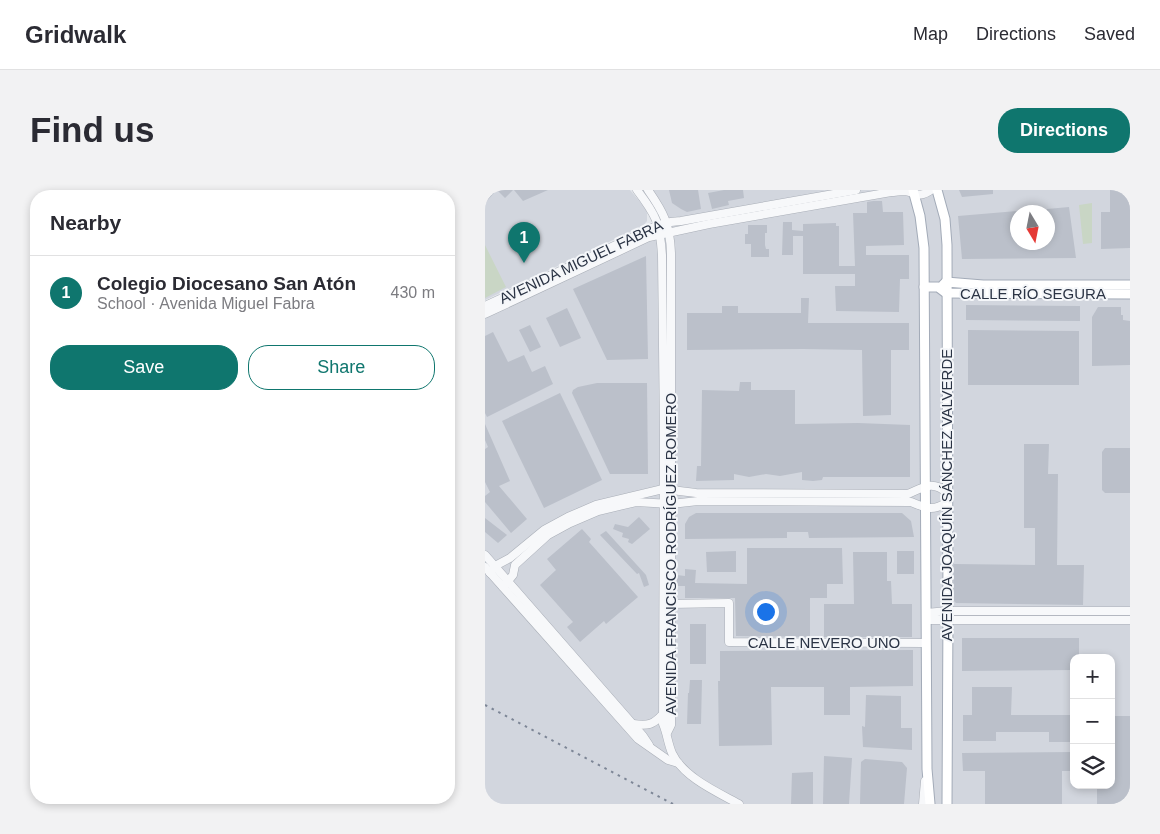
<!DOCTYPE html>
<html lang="en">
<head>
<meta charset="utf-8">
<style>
  body { margin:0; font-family:Arial,sans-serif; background:#f2f2f3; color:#2b2b33 }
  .controls { position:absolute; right:15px; bottom:15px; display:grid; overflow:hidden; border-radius:10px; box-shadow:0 2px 8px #0003 }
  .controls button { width:45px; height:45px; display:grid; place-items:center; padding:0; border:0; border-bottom:1px solid #e1e1e2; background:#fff; color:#2b2b33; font:25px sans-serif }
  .compass { position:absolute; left:525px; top:15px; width:45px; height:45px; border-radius:50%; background:#fff; box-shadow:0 2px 8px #0003; rotate:170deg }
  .you { position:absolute; left:280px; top:421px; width:18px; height:18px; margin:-12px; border:4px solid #fff; border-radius:50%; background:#1a73e8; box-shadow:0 0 0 8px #1a73e833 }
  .badge { display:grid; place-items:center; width:32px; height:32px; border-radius:50%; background:#0f766e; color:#fff; font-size:16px; font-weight:700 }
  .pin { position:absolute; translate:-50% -41px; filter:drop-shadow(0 1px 2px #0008) }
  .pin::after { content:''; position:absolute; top:26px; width:18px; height:15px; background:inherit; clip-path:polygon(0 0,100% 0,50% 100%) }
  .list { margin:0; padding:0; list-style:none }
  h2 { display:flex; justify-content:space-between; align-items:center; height:65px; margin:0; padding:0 20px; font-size:21px }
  h2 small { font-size:16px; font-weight:400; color:#7c7c81 }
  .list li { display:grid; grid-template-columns:32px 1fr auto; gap:15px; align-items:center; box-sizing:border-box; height:75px; padding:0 20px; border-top:1px solid #e1e1e2 }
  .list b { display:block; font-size:19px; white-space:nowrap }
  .list p { margin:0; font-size:16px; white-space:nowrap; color:#7c7c81 }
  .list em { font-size:16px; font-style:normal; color:#7c7c81 }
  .actions { display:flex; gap:10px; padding:15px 20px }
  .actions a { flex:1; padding:11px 0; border:1px solid #0f766e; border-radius:20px; text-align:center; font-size:18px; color:#0f766e }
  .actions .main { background:#0f766e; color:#fff }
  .icon { flex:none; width:28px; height:28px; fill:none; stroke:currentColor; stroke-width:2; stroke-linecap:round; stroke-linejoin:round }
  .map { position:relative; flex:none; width:645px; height:614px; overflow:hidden; border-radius:20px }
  header { display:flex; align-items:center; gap:30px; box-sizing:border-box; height:70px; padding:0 25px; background:#fff; border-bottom:1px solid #e1e1e2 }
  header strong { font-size:24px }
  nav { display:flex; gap:28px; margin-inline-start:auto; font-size:18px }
  .intro { display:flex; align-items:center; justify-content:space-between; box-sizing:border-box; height:120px; padding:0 30px }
  h1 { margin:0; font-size:35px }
  .button { padding:12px 22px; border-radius:20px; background:#0f766e; color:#fff; font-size:18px; font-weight:700 }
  main { display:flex; gap:30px; padding:0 30px }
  aside { flex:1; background:#fff; border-radius:20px; box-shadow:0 2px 8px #0003 }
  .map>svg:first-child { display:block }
</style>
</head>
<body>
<header>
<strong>Gridwalk</strong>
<nav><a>Map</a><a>Directions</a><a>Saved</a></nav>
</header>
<div class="intro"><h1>Find us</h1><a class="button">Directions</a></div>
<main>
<aside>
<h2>Nearby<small></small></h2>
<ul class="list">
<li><span class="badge">1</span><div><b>Colegio Diocesano San Atón</b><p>School · Avenida Miguel Fabra</p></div><em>430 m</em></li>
</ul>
<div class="actions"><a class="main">Save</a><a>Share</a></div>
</aside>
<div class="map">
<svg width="645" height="614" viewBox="0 0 645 614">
  <rect width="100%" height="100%" fill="#e4e7ec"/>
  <g fill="#d2d6de" fill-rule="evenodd">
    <path d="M0,0H145L161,19L162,23V31L158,36L0,110Z"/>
    <path d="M157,0H645V614H0V113L168,33ZM532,22H562V52H532ZM589,468H626V595H589Z"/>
  </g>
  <g fill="#c9d6c5">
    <path d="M607,13V53L598,54L594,15Z"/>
    <path d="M0,55L21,97L0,108Z"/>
  </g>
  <g fill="#bbc0ca">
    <path d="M4,0H28L20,8L12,0L0,13V4Z"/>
    <path d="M29,0H63L38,11Z"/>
    <path d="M184,0H213L216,19L202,22L196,19L187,13Z"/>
    <path d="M239,0H258L259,8L243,11L244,15L227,19L223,3Z"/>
    <path d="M474,0H508V4L477,7Z"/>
    <path d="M625,0H645V58L616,59V22H625Z"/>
    <path d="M388,11H397L398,22H418L419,55L381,56V65H424V89H415L414,122L351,121L350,96H370V84H318V46H308V65H297L298,32H307V40L318,41V34L351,33V36H354V76H370L368,23H382V12Z"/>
    <path d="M584,17L591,68L477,69L473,26L532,21V52H562V19Z"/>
    <path d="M263,35H282V43H280V55L281,59H284V67H266V54H260V44H263Z"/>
    <path d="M161,66L163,169L122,170L88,99Z"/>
    <path d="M316,108H324L323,133H424V160H406V225L378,226L377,160L318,159L202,160V123H237V116H253V123H316Z"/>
    <path d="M481,115L595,116V131L481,130Z"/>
    <path d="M613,117H636V125H638V130L645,131V175L607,176V127Z"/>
    <path d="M82,118L96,148L75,157L61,128Z"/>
    <path d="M45,135L56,157L45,162L34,140Z"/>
    <path d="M483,140L594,141V195H483Z"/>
    <path d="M8,142L23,172L39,165L47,182L60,176L68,194L2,227L0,223V146Z"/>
    <path d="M255,192H266V200H310V234L373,233L425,235V287H338L337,290L328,291L317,290V282L295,286L281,284L264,287L249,284V290L211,291L212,276H216L217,200L254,201Z"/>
    <path d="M112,193H162L163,284H125L87,203L88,200L93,197Z"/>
    <path d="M75,203L117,290L59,318L17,231Z"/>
    <path d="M0,234L25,291L14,296L42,329L26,343L0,312V306L5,302L0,292V259L3,257L0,250Z"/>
    <path d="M539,254H564L563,284H573L572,375H599L598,415L471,413L469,411V374L550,375V338H539Z"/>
    <path d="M620,258H645V303H620L617,300V262Z"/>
    <path d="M211,323H417L426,331L429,347L324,348L323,342H302V348L200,349V334L204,327Z"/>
    <path d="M154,327L165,339L147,354L143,352L144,349L137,347L138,343L128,339L130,334L143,337Z"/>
    <path d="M0,328L22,345L13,353L0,342Z"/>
    <path d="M97,339L106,349L104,352L153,407L121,434L119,431L95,452L82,437L88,432L55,395L71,380L62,369Z"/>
    <path d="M121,341L161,385L164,395L159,397L154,383L152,384L115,345Z"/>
    <path d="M262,358H357L358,394H342V408H325V447L251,446L250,408H200V396H192V385L200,386V379L211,380L210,393L262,394Z"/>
    <path d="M251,361V382H222L221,362Z"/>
    <rect x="412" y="361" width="17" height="23"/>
    <path d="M368,362H402V391H406L407,414H427V447H339V414H369Z"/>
    <rect x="205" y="434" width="16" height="40"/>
    <path d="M477,448H594V468H589V480L477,481Z"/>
    <path d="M428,460V496L365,497V525H339V497H286L287,555L234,556L233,491H235V461Z"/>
    <path d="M205,490H217L216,534H202L203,503H204Z"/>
    <path d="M487,497H527L526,525H589V552H564V542H511V551H478V525H487Z"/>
    <path d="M381,505L416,506V538H427V560L378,557L377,536L380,537Z"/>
    <path d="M626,526H645V614H612V595H626Z"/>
    <path d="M589,562V581H577V614H500V581H478L477,563Z"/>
    <path d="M339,566L367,568L364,614H338Z"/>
    <path d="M380,569L417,572L422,578L419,614H375L376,572Z"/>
    <path d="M328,582V614H306L307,583Z"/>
  </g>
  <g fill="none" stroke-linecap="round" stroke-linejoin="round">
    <defs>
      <g id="minor">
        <path d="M152,0C171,25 175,33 177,65L179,247L178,534C182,543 183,554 187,563C198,587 232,602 254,614"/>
        <path d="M163,0C179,23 185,35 186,63V535L182,543"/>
        <path d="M0,116L161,41C174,34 181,32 196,31L371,0"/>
        <path d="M0,124L164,47L224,34L406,2C410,2 415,1 419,1C430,2 434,9 446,0"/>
        <path d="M0,365L158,546L164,555"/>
        <path d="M0,377L153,549L183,570L193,573"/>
        <path d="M5,383L10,376L25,368L59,340L83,327L111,315L178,299L211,303L423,304C439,297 448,290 462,303"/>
        <path d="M18,397L28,385L30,375L63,345L85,333L113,321L151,312L186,314L213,311L426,312C441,318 448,322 462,312"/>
        <path d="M185,414L244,413V452L441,453"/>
        <path d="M441,423L463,421H645"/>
        <path d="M441,430H645"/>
        <path d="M148,534C163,536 168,535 178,524"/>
        <path d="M438,614L440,591"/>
      </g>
      <g id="major">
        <path d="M428,0L435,26L439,58L442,579L445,614"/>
        <path d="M452,0L460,29L462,55L463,421L462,614"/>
        <path d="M458,95L461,92L498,95H645"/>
        <path d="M439,97H453L461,103L645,104"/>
      </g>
    </defs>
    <use href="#minor" stroke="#a9aeb7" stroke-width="9"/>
    <use href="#major" stroke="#a3abb8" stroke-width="11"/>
    <use href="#minor" stroke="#f7f8fa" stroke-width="8"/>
    <use href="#major" stroke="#fff" stroke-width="9"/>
    <path stroke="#7d8696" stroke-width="2" stroke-dasharray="2.5 5" stroke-linecap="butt" d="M0,515L188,614"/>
  </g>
  <g text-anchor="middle" stroke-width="4" stroke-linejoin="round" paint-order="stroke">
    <g font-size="15" fill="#2b3445" stroke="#f4f6f9">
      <text transform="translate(96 72) rotate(-25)" y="5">AVENIDA MIGUEL FABRA</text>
      <text x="548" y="109">CALLE RÍO SEGURA</text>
      <text transform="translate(462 305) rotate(-90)" y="5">AVENIDA JOAQUÍN SÁNCHEZ VALVERDE</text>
      <text transform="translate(186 364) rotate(-90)" y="5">AVENIDA FRANCISCO RODRÍGUEZ ROMERO</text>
      <text x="339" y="458">CALLE NEVERO UNO</text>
    </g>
  </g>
</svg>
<div class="controls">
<button>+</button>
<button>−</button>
<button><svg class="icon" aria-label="layers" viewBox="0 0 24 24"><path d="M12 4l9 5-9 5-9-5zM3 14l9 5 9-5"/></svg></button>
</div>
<svg class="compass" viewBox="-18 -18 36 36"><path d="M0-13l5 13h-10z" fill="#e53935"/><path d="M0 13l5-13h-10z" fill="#7c7c81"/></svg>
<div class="you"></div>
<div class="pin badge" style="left:39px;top:73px">1</div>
</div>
</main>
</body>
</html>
